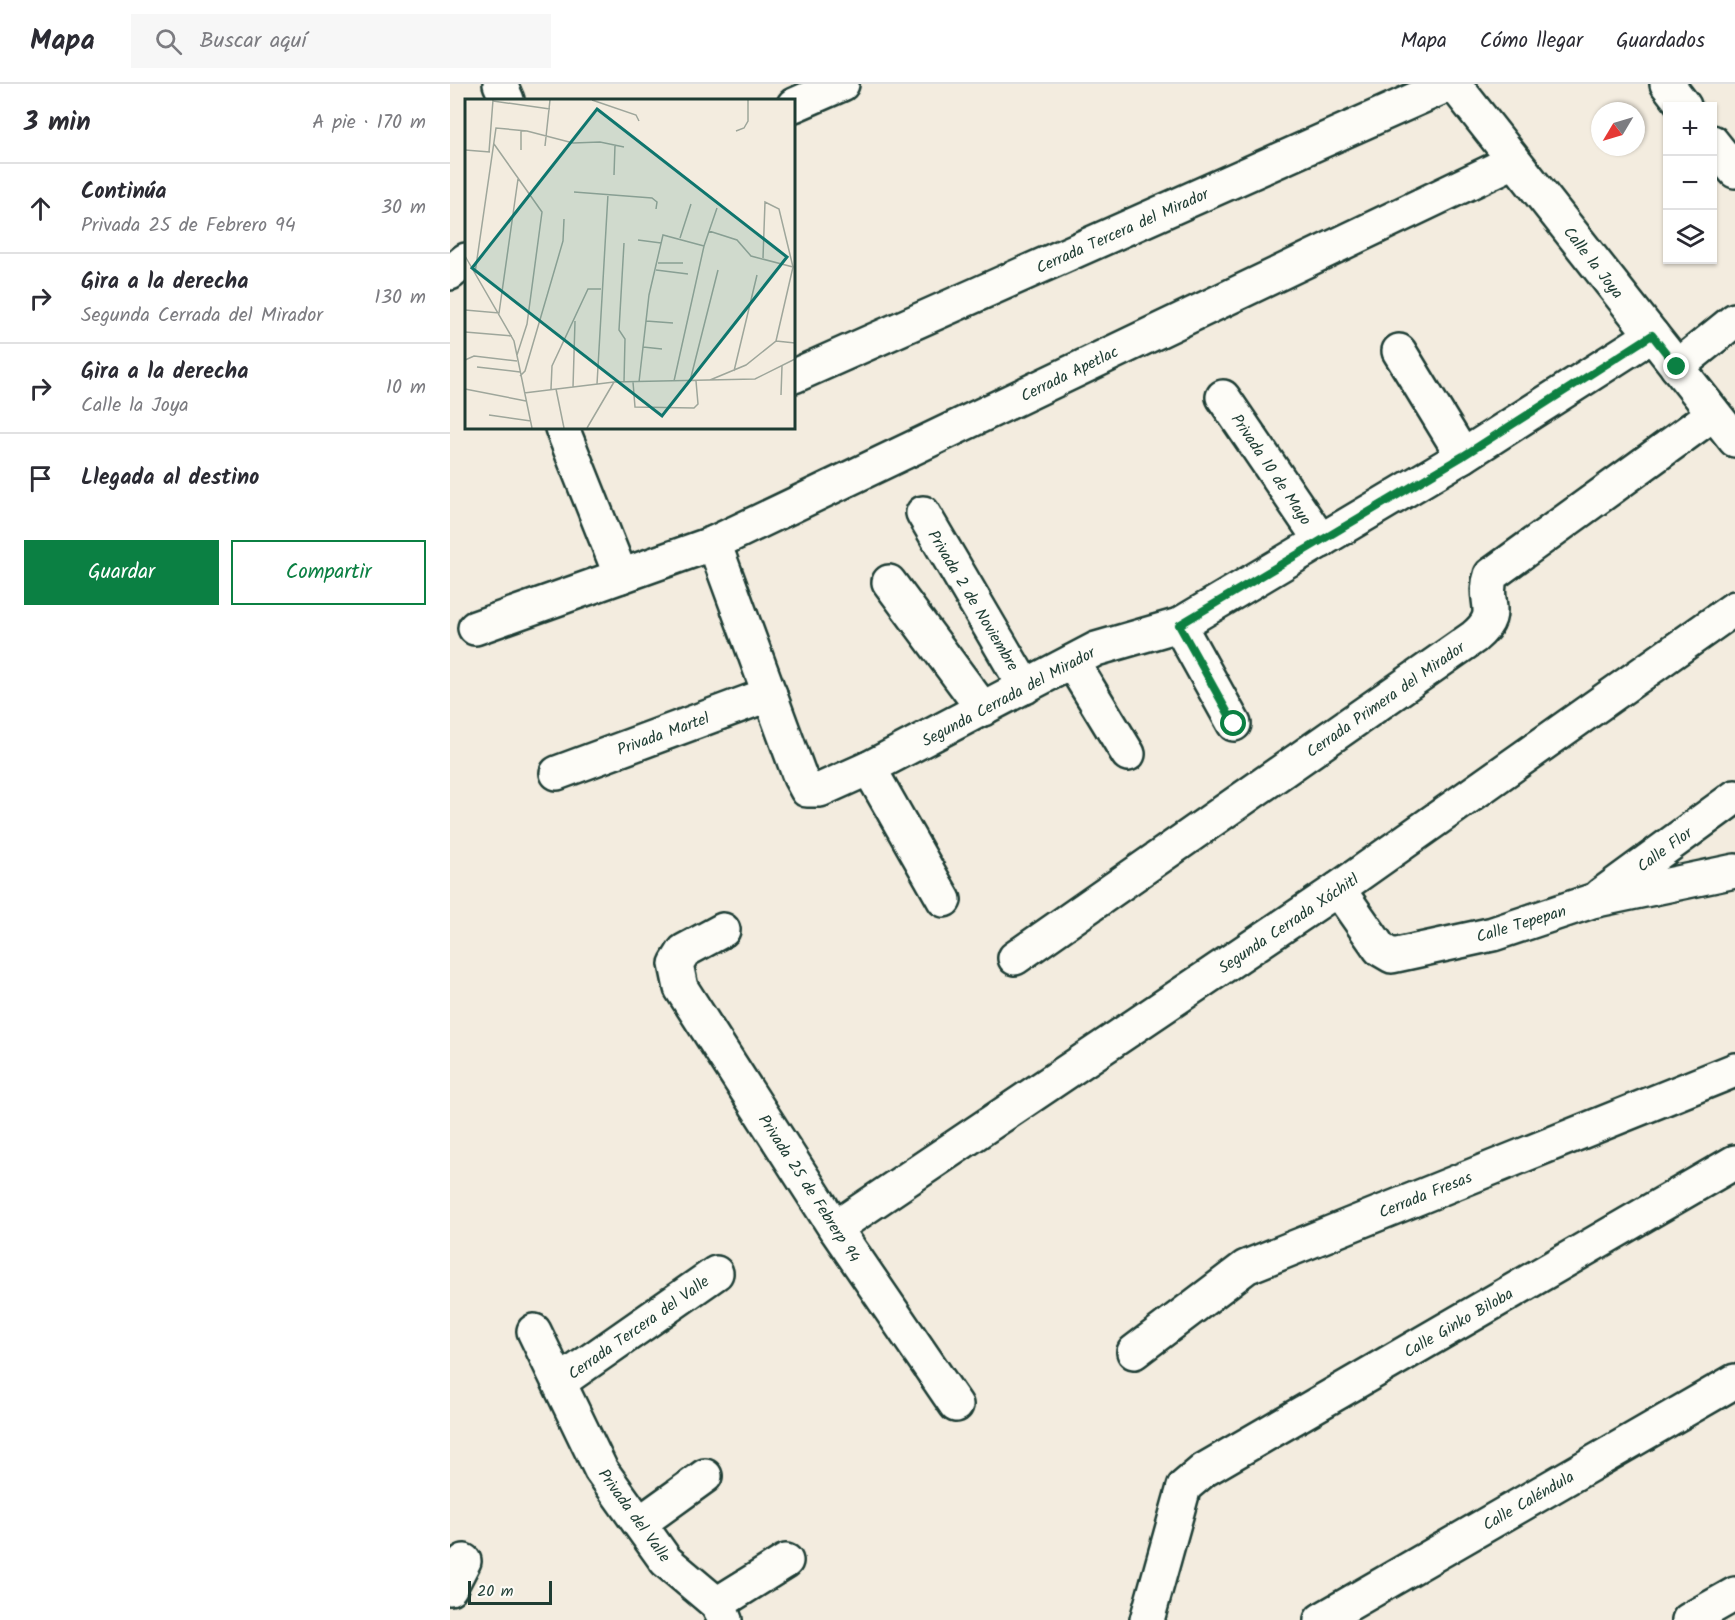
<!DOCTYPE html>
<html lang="es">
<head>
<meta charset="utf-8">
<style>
  body { margin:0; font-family:Kalam,sans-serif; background:#f7f7f7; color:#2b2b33 }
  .controls { position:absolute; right:18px; top:18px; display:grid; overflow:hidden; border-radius:0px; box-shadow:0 2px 4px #0004 }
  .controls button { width:54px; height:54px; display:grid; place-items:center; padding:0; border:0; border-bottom:2px solid #e1e1e2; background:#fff; color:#2b2b33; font:30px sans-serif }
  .compass { position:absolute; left:1141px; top:18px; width:54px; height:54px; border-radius:50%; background:#fff; box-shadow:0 2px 4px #0004; rotate:232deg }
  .scale { position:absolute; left:18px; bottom:15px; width:84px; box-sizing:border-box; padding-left:6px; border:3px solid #1f3d34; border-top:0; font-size:16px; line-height:21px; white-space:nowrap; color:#1f3d34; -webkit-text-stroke:4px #fdfcf7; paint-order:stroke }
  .stop { position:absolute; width:18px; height:18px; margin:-14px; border:4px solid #0b8043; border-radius:50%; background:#fff }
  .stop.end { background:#0b8043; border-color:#fff; box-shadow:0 2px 6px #0008 }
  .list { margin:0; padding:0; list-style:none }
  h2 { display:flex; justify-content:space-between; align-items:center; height:78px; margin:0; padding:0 24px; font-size:26px }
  h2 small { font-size:20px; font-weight:400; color:#7c7c81 }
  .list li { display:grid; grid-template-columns:39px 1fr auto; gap:18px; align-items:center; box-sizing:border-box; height:90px; padding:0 24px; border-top:2px solid #e1e1e2 }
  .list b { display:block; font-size:22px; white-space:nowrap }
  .list p { margin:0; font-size:20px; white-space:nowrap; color:#7c7c81 }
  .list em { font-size:20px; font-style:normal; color:#7c7c81 }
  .actions { display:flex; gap:12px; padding:18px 24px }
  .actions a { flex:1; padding:14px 0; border:2px solid #0b8043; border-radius:0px; text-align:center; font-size:21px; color:#0b8043 }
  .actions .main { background:#0b8043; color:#fff }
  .icon { flex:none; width:33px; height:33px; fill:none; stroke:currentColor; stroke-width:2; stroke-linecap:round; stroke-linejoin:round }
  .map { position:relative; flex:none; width:1285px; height:1536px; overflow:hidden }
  header { display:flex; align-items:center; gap:36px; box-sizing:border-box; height:84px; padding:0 30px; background:#fff; border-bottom:2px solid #e1e1e2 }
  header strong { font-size:28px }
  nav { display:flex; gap:33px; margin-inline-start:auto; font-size:21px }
  .search { width:420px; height:54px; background:#f7f7f7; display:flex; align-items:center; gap:15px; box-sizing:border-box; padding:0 21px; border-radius:0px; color:#7c7c81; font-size:22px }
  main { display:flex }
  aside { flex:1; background:#fff }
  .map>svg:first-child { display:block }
</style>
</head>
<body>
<header>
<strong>Mapa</strong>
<div class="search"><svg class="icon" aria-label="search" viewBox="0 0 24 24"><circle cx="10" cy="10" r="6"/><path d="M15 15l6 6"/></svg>Buscar aquí</div>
<nav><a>Mapa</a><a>Cómo llegar</a><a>Guardados</a></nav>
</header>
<main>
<aside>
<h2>3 min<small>A pie · 170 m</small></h2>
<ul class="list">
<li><svg class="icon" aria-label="ahead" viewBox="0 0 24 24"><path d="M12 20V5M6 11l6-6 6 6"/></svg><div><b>Continúa</b><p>Privada 25 de Febrero 94</p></div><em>30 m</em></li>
<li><svg class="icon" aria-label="right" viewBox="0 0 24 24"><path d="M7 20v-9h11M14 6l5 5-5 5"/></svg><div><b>Gira a la derecha</b><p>Segunda Cerrada del Mirador</p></div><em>130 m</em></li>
<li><svg class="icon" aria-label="right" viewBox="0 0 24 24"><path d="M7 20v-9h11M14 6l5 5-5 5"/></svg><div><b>Gira a la derecha</b><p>Calle la Joya</p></div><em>10 m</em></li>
<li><svg class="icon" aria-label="arrive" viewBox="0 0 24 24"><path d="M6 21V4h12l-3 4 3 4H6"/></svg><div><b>Llegada al destino</b></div></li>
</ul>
<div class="actions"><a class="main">Guardar</a><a>Compartir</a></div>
</aside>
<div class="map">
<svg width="1285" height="1536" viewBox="0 0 1285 1536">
  <rect width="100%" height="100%" fill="#f3ecdf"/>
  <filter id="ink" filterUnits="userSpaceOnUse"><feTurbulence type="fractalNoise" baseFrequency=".0167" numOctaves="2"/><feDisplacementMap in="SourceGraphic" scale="12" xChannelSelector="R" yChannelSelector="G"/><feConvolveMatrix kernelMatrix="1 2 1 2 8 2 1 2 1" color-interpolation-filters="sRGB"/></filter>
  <g filter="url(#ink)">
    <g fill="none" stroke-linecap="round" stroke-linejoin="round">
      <defs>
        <g id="minor">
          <path d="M50,0L57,16"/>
          <path d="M1004,0L1285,356"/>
          <path d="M1217,0L1234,22"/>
          <path d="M344,21L392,0"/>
          <path d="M1262,58L1285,87"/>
          <path d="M0,189L16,176"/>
          <path d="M949,267L1013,372"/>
          <path d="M1227,283L1285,236"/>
          <path d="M344,292L1000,0"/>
          <path d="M773,313L871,457"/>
          <path d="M112,344L171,492"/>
          <path d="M473,429L575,603"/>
          <path d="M264,459L350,693L357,706H370L419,684L646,565L729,541L1013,372L1202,251"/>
          <path d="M439,498L533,625"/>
          <path d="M729,541L784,640"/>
          <path d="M25,544L264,459L1064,77"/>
          <path d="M622,578L678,670"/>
          <path d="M419,684L494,816"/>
          <path d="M107,689L320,610"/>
          <path d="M888,805L930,865L942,872L1043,850L1142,817L1285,787"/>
          <path d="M1151,811L1285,713"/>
          <path d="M273,846L234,867L226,880L231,904L385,1144L506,1321"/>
          <path d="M565,874L1024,553C1054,528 1031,519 1041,491L1263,330"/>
          <path d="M385,1144L888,805L1285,524"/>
          <path d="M84,1247L151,1386L216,1477L267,1520L275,1536"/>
          <path d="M684,1268L796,1183L1285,986"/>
          <path d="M110,1298L266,1189"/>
          <path d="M190,1439L255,1392"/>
          <path d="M0,1504L14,1477"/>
          <path d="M267,1520L336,1477"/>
          <path d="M697,1536L734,1403L754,1386L1285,1078"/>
          <path d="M871,1536L1285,1297"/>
          <path d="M1239,1536L1285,1510"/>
        </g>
      </defs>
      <use href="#minor" stroke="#1f3d34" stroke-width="38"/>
      <use href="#minor" stroke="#fdfcf7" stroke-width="33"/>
    </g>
  </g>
  <g fill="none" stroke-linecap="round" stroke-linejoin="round" filter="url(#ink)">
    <path stroke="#0b8043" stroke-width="8" d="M784,640L729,541L1013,372L1202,251L1227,283"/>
  </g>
  <g text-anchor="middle" stroke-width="4.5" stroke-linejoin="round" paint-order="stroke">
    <g font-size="16" fill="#1f3d34" stroke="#fdfcf7">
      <text transform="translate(672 146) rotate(-24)" y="6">Cerrada Tercera del Mirador</text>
      <text transform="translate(1144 178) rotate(52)" y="6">Calle la Joya</text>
      <text transform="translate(619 289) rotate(-26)" y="6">Cerrada Apetlac</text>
      <text transform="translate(822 385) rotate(56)" y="6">Privada 10 de Mayo</text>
      <text transform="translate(524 516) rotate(59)" y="6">Privada 2 de Noviembre</text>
      <text transform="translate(558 612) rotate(-28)" y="6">Segunda Cerrada del Mirador</text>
      <text transform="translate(935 615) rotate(-35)" y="6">Cerrada Primera del Mirador</text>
      <text transform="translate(213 649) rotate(-20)" y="6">Privada Martel</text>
      <text transform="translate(1214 765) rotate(-36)" y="6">Calle Flor</text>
      <text transform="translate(838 839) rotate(-34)" y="6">Segunda Cerrada Xóchitl</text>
      <text transform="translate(1071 839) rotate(-17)" y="6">Calle Tepepan</text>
      <text transform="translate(360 1104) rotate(57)" y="6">Privada 25 de Febrerp 94</text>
      <text transform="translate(975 1110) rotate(-22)" y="6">Cerrada Fresas</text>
      <text transform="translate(1008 1238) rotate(-30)" y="6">Calle Ginko Biloba</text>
      <text transform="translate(188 1243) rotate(-35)" y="6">Cerrada Tercera del Valle</text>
      <text transform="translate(1078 1416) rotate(-30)" y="6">Calle Caléndula</text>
      <text transform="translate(185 1431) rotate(54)" y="6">Privada del Valle</text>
    </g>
  </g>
  <g transform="translate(15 15)">
    <rect width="330" height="330" fill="#f3ecdf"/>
    <path fill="none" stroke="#9ea69b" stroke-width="1.5" d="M127,1L171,16L174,22M28,2L85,10M56,31V51M271,32L279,29L283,22V1M29,45L77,113L62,225L52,256M80,47L85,1M0,51L25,53M24,53L28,1M149,76L150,46M109,93L187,99L192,103L191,110M244,132L272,141L286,157L328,168M215,139L226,105M173,141L196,144M0,157L49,242L67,329M193,164H218M191,171L223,175M10,174L31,29L62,32L108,44L135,43L159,48M0,211L34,214L53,80M181,222L208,224M0,233L47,237M311,242L330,244M178,248L197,250M0,261L9,257L52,262M12,268L55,273M269,272L292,176M55,277L60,272L98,142L99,120M245,281L281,266L311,242L328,168L314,110L300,103L298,159M209,282L239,147L252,109M225,282L253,171M159,283L160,240L154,231L159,144M168,283L170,308L229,309L233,305L231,282M174,283L184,196L198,136L239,147M132,285L143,95M108,288L110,222M0,290L61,302M86,290L87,267L123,190H136M91,290L99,329M59,294L149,283L290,280L330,260M316,296L317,267M24,316L66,322M122,329L149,283"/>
    <path fill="#0f766e" fill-opacity="0.15" stroke="#0f766e" stroke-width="3" d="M132,10L322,158L197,317L7,169Z"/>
    <rect width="330" height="330" fill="none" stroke="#1f3d34" stroke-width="3"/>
  </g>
</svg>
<div class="controls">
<button>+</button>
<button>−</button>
<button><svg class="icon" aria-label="layers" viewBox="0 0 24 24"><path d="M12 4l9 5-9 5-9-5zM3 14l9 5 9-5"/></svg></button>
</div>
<svg class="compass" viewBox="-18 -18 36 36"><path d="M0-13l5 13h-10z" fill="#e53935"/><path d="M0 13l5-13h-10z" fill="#7c7c81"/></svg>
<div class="scale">20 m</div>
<div class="stop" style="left:784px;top:640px"></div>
<div class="stop end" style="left:1227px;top:283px"></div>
</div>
</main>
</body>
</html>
